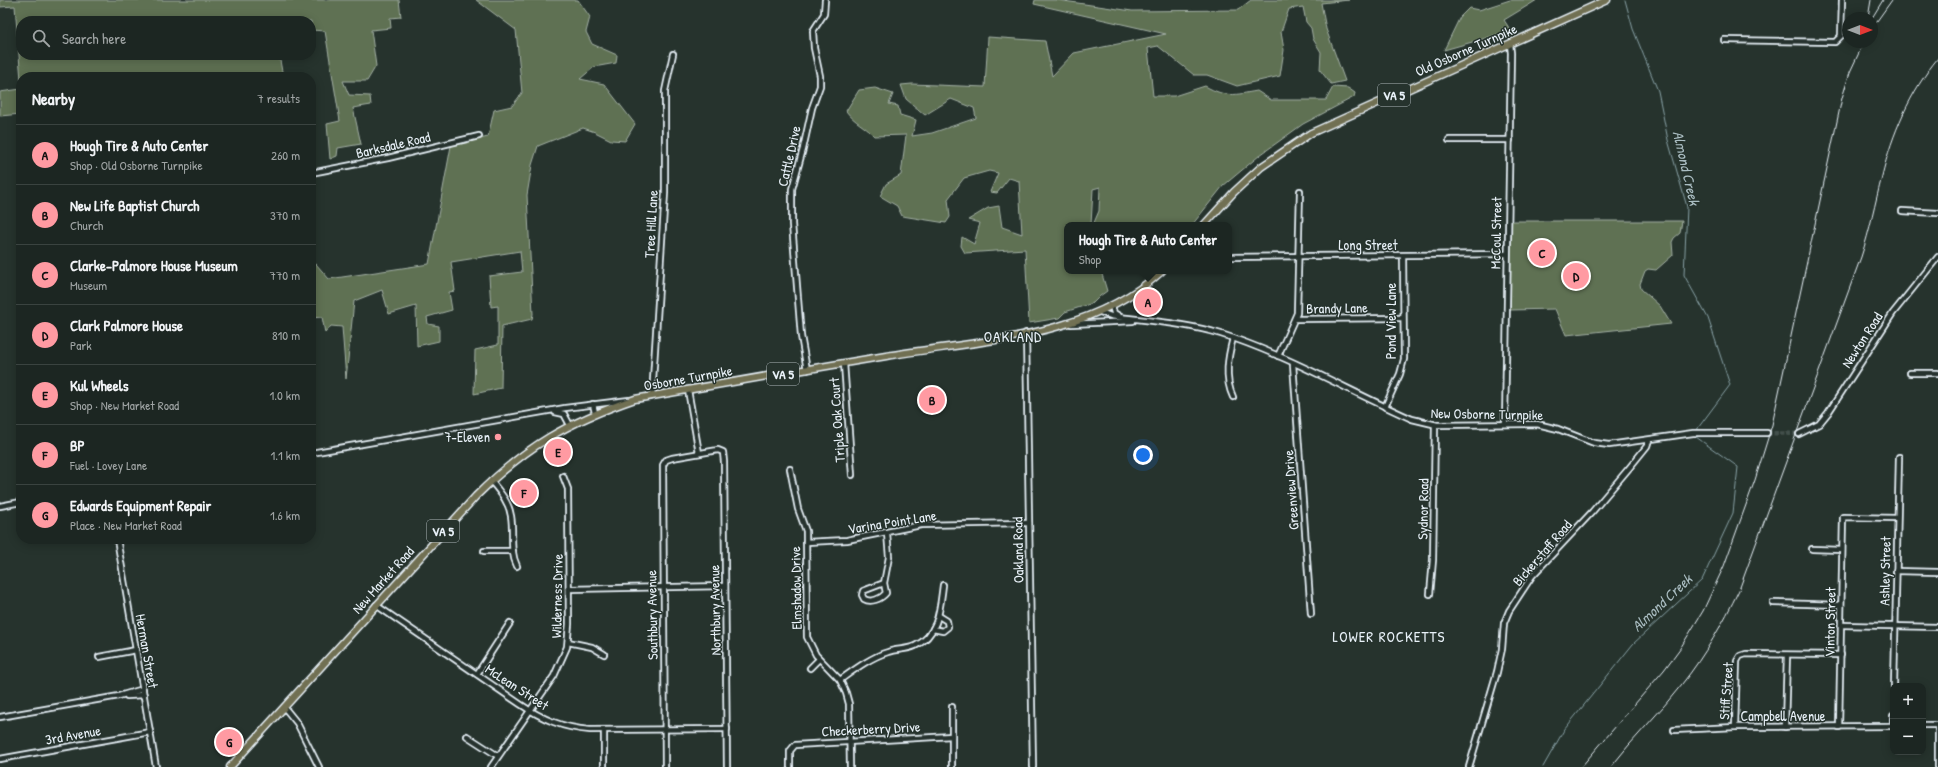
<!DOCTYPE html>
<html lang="en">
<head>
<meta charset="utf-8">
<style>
  body { margin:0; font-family:"Patrick Hand",sans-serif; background:#29322f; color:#f1f3f6 }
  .controls { position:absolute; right:12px; bottom:12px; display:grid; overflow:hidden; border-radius:8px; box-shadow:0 2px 10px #0003 }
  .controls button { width:36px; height:36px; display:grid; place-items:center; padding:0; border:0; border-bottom:1px solid #3a4340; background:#1c2622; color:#f1f3f6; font:20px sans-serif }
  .compass { position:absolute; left:1842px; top:12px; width:36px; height:36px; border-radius:50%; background:#1c2622; box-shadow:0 2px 10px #0003; rotate:90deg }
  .you { position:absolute; left:1143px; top:455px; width:14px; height:14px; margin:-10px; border:3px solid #fff; border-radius:50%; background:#1a73e8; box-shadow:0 0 0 6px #1a73e833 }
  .badge { display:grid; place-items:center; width:26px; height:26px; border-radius:50%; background:#ff9aa2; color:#111; font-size:13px; font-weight:700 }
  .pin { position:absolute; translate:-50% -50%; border:2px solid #fff; box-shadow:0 1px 4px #0006 }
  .popup { position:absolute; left:1064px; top:222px; width:168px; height:52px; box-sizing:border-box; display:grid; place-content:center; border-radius:8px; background:#1c2622; filter:drop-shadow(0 1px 3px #0005); font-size:13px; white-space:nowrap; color:#a0a5a5 }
  .popup b { font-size:15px; color:#f1f3f6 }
  .popup::after { content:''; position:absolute; left:50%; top:100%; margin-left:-8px; border:8px solid transparent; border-top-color:#1c2622 }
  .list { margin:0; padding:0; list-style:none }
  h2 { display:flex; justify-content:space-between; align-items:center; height:52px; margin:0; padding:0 16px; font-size:17px }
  h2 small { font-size:13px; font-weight:400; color:#a0a5a5 }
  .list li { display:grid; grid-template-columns:26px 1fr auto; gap:12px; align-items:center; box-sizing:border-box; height:60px; padding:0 16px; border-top:1px solid #3a4340 }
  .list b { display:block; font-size:15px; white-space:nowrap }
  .list p { margin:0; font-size:13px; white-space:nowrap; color:#a0a5a5 }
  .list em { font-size:13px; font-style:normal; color:#a0a5a5 }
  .icon { flex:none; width:22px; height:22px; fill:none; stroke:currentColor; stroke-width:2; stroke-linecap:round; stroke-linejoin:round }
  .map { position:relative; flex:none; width:1938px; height:767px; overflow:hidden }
  .search { position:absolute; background:#1c2622; box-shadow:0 2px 10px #0003; left:16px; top:16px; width:300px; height:44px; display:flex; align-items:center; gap:10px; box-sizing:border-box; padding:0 14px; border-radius:16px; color:#a0a5a5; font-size:15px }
  .panel { position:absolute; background:#1c2622; box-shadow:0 2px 10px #0003; left:16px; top:72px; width:300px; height:472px; border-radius:16px }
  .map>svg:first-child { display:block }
</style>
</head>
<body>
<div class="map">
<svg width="1938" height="767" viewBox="0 0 1938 767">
  <rect width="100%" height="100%" fill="#26332d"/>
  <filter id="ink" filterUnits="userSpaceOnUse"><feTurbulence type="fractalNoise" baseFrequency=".025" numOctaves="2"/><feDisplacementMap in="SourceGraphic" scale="8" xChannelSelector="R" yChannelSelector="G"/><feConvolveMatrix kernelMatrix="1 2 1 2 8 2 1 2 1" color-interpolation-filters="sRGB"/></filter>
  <g filter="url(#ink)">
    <g fill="#5f7153" stroke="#a4b1a6">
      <path d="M0,0H399L401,17L390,18L391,28L371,30L376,66L367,81H343L349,95L370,96L371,105L353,108L361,144L338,148L337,156L330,159L327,124L340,121L325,31L311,30V21H21V55H279L283,77H21V80L15,6L0,7Z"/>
      <path d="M476,0H578L590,17L586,32L592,44L617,55L616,63L594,67L580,79L604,84L635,124L625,141L611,140L595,132L583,128L538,146L532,165L527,195L533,314L532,319L502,326L501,388L474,394L475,350L498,345V306L491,307L489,276L522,272L520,251L451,262L455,291L449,292L452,310L427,317L428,324L439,326V341L417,346L416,306L389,314L382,290L354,301L346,379L342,327L331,326L325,333L322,317L311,318V264H316L329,279L429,264L451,146L488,137L494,110L512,106L522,93L516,30Z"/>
      <path d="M1035,0H1057L1132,11L1238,10L1251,0H1349L1321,3L1326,29L1345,81L1331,84L1320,70L1321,52L1313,39L1311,28L1306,22L1303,7L1289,9L1281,32L1284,50L1280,76L1237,86L1207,75H1194L1158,46L1148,48L1153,96H1174L1205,86C1227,98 1234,95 1257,91L1271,100H1326L1333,87L1348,88L1355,93L1354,97L1303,124L1260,155L1223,186L1192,225H1093L1099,211L1100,187L1093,189L1091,225H1067V271H1101L1107,291L1100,296L1093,303L1065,312L1059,318L1029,323L1025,249L965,253L961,246L962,237L974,244L980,223L968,220L988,208L999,206L1002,227L1022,234L1019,181L1009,178L997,193L990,192L998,173L989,171L964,178L948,199L950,217L946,223L902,216L897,206L880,196L886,184L901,175L906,135L874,136C864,125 855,123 846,111L859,90L875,88L893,94L889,104L898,106L900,115L916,120L912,136L932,133L976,118L974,108L951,99L925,115L906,99L901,85L912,84L985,87L988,37L1045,41L1052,76L1074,53L1166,34L1034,4Z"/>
      <path d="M1510,0H1537L1504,20L1511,31L1444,50L1460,17L1469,8L1479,10Z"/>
      <path d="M21,89V114L0,116V92Z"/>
      <path d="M1511,221H1682L1680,233L1674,238L1672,242L1673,255L1656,270L1648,269L1645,271L1640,284L1641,289L1660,306L1671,324L1566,335L1555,309L1510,310Z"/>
    </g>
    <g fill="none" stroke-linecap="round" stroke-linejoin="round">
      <g stroke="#8aa3a8" stroke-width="1">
        <path d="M1625,0L1633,29L1658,91L1668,140L1687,207L1684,275L1708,318L1730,385L1698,428L1697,432"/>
        <path d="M1543,767L1564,730L1633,644L1702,580L1733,513L1738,467L1696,437L1697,435"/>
      </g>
      <path stroke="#43504b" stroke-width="4.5" stroke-dasharray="4.5 2" stroke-linecap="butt" d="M1767,433L1799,434"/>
      <defs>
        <g id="minor">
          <path d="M1724,40L1835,42L1841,36L1842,0"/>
          <path d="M1449,140H1510"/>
          <path d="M311,173L388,158L479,136"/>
          <path d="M1902,211L1938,213"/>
          <path d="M1229,257L1507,254"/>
          <path d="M1112,306L1114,313L1119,316"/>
          <path d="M1100,312L1111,316C1148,321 1185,323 1221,334C1287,355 1349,391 1412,419L1437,425L1537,424L1558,429L1594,443L1609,445L1693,433H1767"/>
          <path d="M1296,319L1403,318"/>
          <path d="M1071,324L1133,321"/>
          <path d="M1026,333L1033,767"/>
          <path d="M1233,338C1228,357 1224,378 1233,397"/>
          <path d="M1278,356L1297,313L1300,191"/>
          <path d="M844,363L852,475"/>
          <path d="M1293,364L1311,614"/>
          <path d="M807,370L801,336L792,224V189L803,149L812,108L820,86V76L814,48L813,31L824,14L825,0"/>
          <path d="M1910,373H1938"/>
          <path d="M688,390L699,453"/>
          <path d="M652,396L665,193V91L673,54"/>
          <path d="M593,404L595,413"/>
          <path d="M1385,407L1400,374L1404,359L1403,256"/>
          <path d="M555,412L564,414L570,425"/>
          <path d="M1505,424L1511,53L1510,44"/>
          <path d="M1799,434L1819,424L1828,413L1893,313L1938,257"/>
          <path d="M311,453L565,408L629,400"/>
          <path d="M790,469L798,509L806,531L807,637L816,655L840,680L846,693L849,704L850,767"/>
          <path d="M491,481C500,492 509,502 511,516C514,533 509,550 517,566"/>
          <path d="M0,506L21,502"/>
          <path d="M117,539L156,767"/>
          <path d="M806,542L847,540L921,525L1029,523"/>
          <path d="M1812,549L1842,550"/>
          <path d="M484,551H513"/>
          <path d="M1896,571L1938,572"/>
          <path d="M884,583L863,591L862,595L864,599C871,603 881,599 886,593L884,583L889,557L887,533"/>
          <path d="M569,589L725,586"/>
          <path d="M1430,594L1433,560L1435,425"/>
          <path d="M1773,603L1841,605"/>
          <path d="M376,605L520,704C542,719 563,728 590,730L727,729"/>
          <path d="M1841,625L1938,627"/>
          <path d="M933,629L943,631L948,627L947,621L939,616"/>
          <path d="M568,642L592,647L604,654"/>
          <path d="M99,657L136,650"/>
          <path d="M810,668L819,659"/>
          <path d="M477,674L510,623"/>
          <path d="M840,680C854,670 871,657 888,652C896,649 906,650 915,646C939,635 940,608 943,585"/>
          <path d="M1894,686L1899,457"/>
          <path d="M127,696L144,695"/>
          <path d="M284,707L297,723L319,767"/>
          <path d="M0,717L119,696L143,689"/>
          <path d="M1923,725H1938"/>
          <path d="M1893,726V716"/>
          <path d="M1735,727L1737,661L1740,656L1746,654L1841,655"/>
          <path d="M1785,727L1787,655"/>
          <path d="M1839,727L1843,517L1897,518"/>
          <path d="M604,730V767"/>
          <path d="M1674,730L1735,727L1893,726"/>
          <path d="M467,736L498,756"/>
          <path d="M0,759L150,732"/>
          <path d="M491,767L554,676L567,647L569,624L568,489L563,476"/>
          <path d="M665,767L663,465L666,460L672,458L718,450L723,452L724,462L727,767"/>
          <path d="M790,767V751L795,745L952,736"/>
          <path d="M952,767V707"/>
          <path d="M1469,767L1497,672L1502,649L1504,623L1509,611L1532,576L1592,512L1630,467L1647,446L1649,440"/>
          <path d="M1938,767V727"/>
        </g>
        <g id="major">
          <path d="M1204,225L1234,192L1261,167L1311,133L1607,0"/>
          <path d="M230,767L476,496C526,446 568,422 635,399C719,384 802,370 886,356C980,340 1088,339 1162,271"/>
        </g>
      </defs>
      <use href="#minor" stroke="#e8f1f8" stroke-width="8"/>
      <use href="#major" stroke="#e8f1f8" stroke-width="9"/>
      <use href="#minor" stroke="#26332d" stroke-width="4.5"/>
      <use href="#major" stroke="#716f52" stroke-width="6"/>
      <g stroke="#e8f1f8" stroke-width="1">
        <path d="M1868,18L1871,0"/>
        <path d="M1872,18L1883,0"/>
        <path d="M1872,28L1892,0"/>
        <path d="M1581,767L1664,670L1681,647L1703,611L1724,566L1755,480L1772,425L1842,98L1850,72L1864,42"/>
        <path d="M1611,767C1633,738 1660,713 1682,684C1705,655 1723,623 1739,590L1861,257C1870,230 1875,203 1882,176C1892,134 1910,92 1938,58"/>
      </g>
    </g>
  </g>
  <circle fill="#ff9aa2" stroke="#26332d" stroke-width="1.5" cx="498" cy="437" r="4"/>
  <g text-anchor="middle" stroke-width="3" stroke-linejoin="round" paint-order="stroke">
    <g fill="#26332d" stroke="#aeb8bb" stroke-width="1">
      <rect x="1378" y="84" width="32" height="22" rx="3"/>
      <rect x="767" y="363" width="32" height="22" rx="3"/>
      <rect x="427" y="520" width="32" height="22" rx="3"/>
    </g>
    <g font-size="13" font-weight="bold" fill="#e8f1f8">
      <text x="1394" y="100">VA 5</text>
      <text x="783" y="379">VA 5</text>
      <text x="443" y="536">VA 5</text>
    </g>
    <g font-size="14" fill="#e8f1f8" stroke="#26332d">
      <text transform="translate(1466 50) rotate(-24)" y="5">Old Osborne Turnpike</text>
      <text transform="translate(393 145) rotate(-13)" y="5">Barksdale Road</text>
      <text transform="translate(789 156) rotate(-77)" y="5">Cattle Drive</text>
      <text transform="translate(651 224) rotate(-87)" y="5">Tree Hill Lane</text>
      <text transform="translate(1496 233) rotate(-89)" y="5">McCoul Street</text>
      <text x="1368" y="250">Long Street</text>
      <text transform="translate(1337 308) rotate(-1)" y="5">Brandy Lane</text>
      <text transform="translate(1391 321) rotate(-90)" y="5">Pond View Lane</text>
      <text transform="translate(1862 340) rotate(-57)" y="5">Newton Road</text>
      <text transform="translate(688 378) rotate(-10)" y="5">Osborne Turnpike</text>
      <text transform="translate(1487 414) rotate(1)" y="5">New Osborne Turnpike</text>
      <text transform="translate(837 420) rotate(-94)" y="5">Triple Oak Court</text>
      <text transform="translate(1291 490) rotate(-94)" y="5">Greenview Drive</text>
      <text transform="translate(1423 509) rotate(-89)" y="5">Sydnor Road</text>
      <text transform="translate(892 522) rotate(-9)" y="5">Varina Point Lane</text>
      <text transform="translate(1018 550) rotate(-91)" y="5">Oakland Road</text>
      <text transform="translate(1542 553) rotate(-49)" y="5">Bickerstaff Road</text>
      <text transform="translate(1885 571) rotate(-89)" y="5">Ashley Street</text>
      <text transform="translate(383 580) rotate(-48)" y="5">New Market Road</text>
      <text transform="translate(796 588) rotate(-91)" y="5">Elmshadow Drive</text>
      <text transform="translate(557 596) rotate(-89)" y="5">Wilderness Drive</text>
      <text transform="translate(715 610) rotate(-91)" y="5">Northbury Avenue</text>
      <text transform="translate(652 615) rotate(-91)" y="5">Southbury Avenue</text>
      <text transform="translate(1830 622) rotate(-89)" y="5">Vinton Street</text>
      <text transform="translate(147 651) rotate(80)" y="5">Herman Street</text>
      <text transform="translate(517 687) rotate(33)" y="5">McLean Street</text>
      <text transform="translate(1726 691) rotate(-86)" y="5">Stiff Street</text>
      <text x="1783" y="721">Campbell Avenue</text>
      <text transform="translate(871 729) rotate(-3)" y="5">Checkerberry Drive</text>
      <text transform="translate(73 735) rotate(-10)" y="5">3rd Avenue</text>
    </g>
    <g font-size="14" fill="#e8f1f8" stroke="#26332d" text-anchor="end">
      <text x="490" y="442">7-Eleven</text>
    </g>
    <g font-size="15" font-style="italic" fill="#aabdc2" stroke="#26332d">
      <text transform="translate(1686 168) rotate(77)" y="5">Almond Creek</text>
      <text transform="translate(1662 603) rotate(-43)" y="5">Almond Creek</text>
    </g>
    <g font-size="15" letter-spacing="1" fill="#e8f1f8" stroke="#26332d">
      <text x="1013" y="342">OAKLAND</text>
      <text x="1389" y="642">LOWER ROCKETTS</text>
    </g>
  </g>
</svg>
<div class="controls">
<button>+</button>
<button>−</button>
</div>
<svg class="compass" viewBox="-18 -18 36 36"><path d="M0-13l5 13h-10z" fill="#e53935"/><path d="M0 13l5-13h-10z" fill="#a0a5a5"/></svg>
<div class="you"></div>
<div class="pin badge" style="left:1148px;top:302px">A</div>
<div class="popup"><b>Hough Tire &amp; Auto Center</b>Shop</div>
<div class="pin badge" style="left:932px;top:400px">B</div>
<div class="pin badge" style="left:1542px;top:253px">C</div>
<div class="pin badge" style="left:1576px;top:276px">D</div>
<div class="pin badge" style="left:558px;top:452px">E</div>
<div class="pin badge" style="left:524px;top:493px">F</div>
<div class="pin badge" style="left:229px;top:742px">G</div>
<div class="search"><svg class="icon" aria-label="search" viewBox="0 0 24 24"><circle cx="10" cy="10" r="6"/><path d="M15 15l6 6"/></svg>Search here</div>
<section class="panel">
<h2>Nearby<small>7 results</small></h2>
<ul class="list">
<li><span class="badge">A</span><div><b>Hough Tire &amp; Auto Center</b><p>Shop · Old Osborne Turnpike</p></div><em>260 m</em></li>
<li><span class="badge">B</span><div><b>New Life Baptist Church</b><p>Church</p></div><em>370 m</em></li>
<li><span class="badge">C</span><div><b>Clarke-Palmore House Museum</b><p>Museum</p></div><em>770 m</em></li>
<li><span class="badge">D</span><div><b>Clark Palmore House</b><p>Park</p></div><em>810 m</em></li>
<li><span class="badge">E</span><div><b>Kul Wheels</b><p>Shop · New Market Road</p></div><em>1.0 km</em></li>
<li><span class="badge">F</span><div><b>BP</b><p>Fuel · Lovey Lane</p></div><em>1.1 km</em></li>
<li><span class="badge">G</span><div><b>Edwards Equipment Repair</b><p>Place · New Market Road</p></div><em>1.6 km</em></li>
</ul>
</section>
</div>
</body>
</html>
